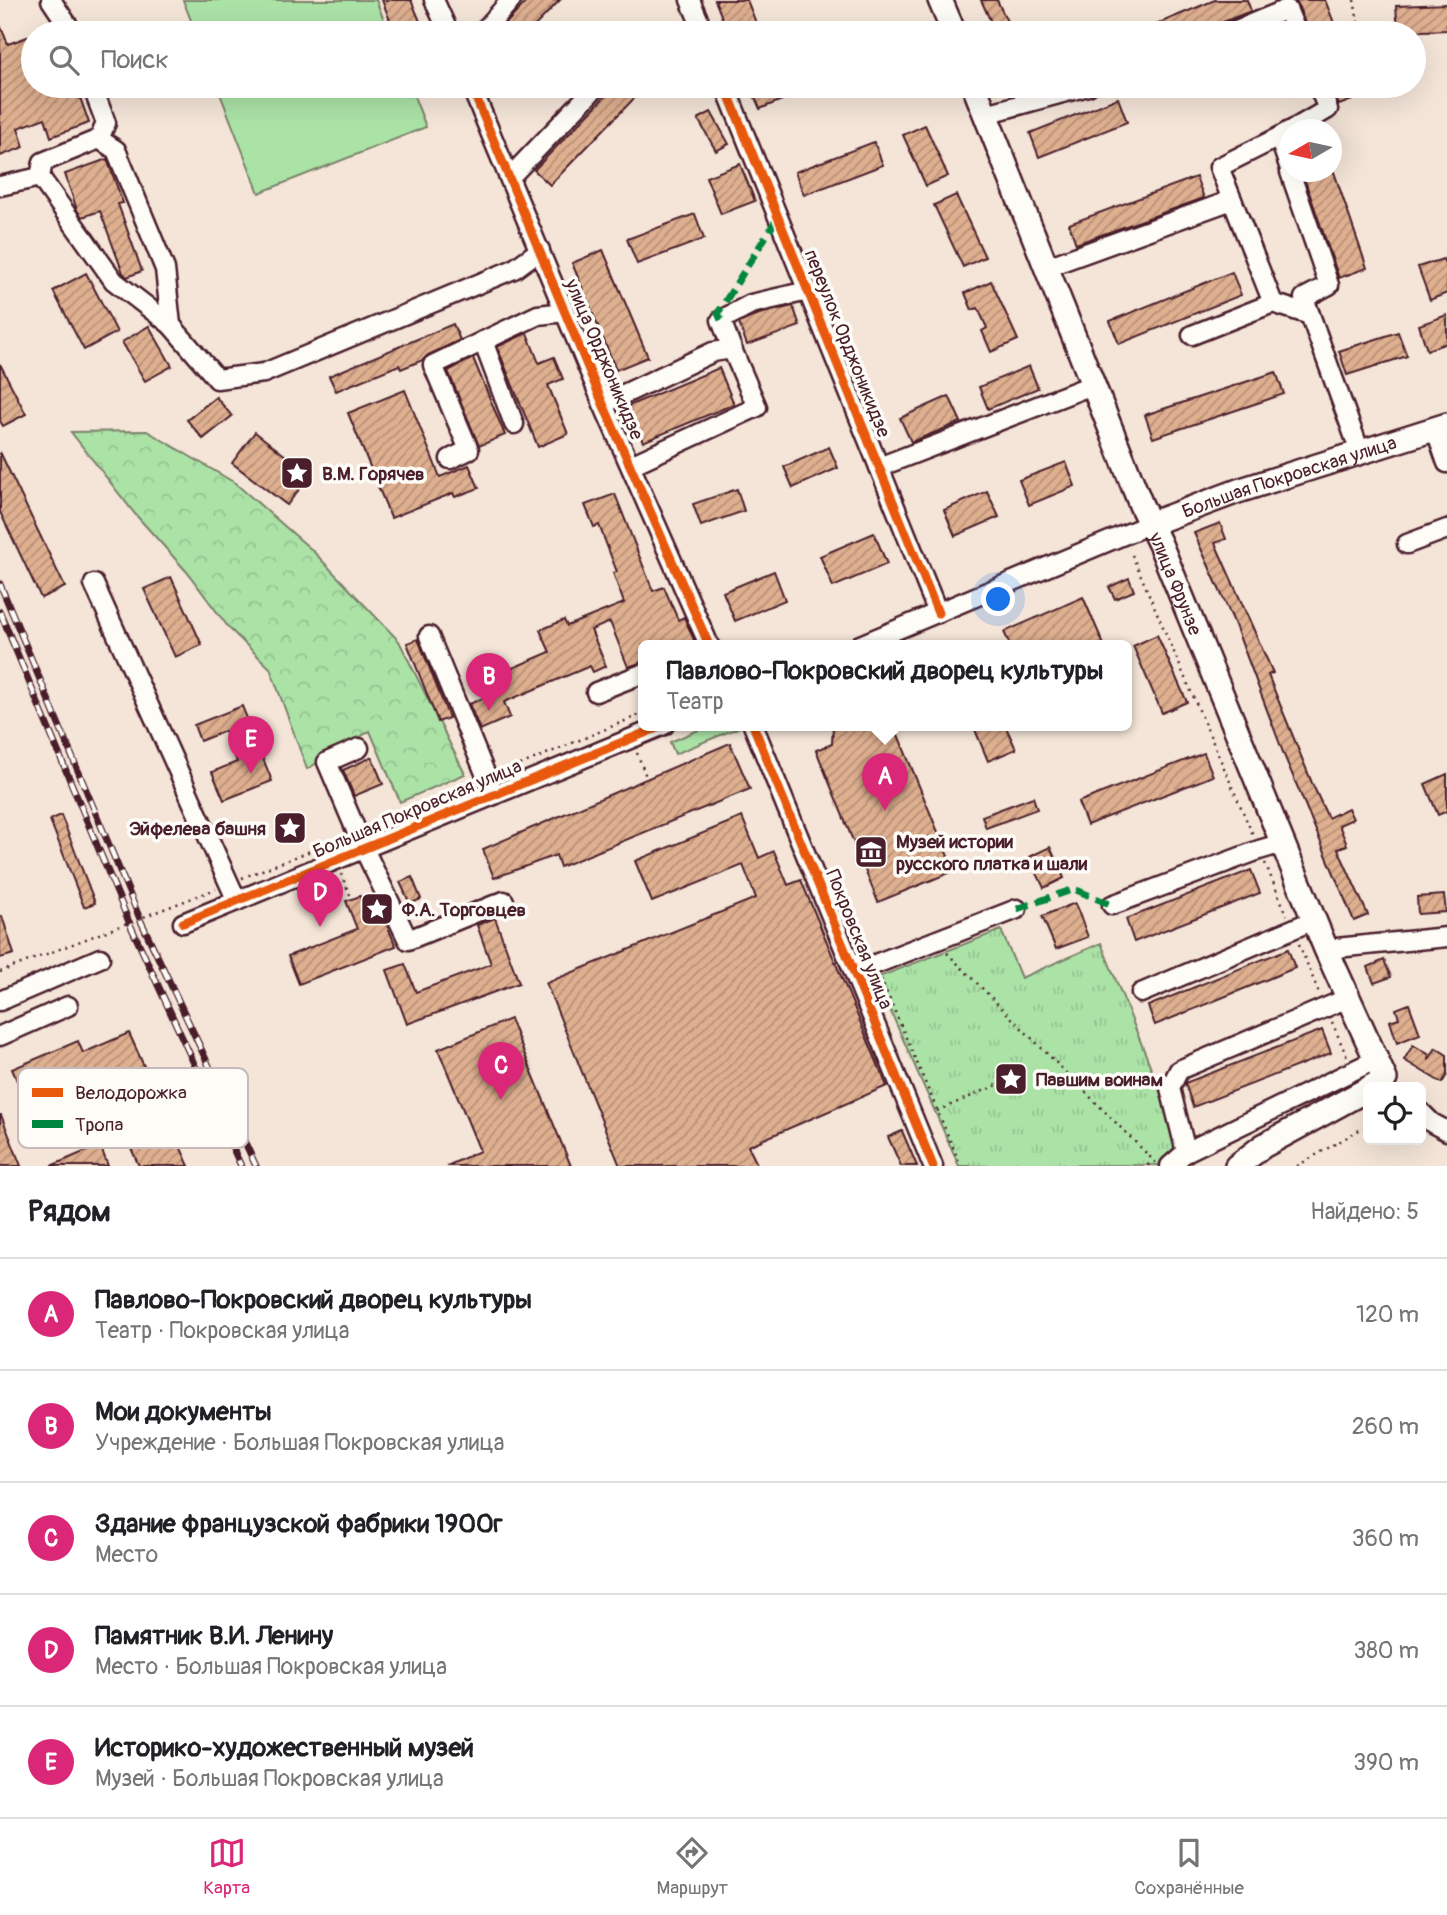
<!DOCTYPE html>
<html lang="ru">
<head>
<meta charset="utf-8">
<style>
  body { margin:0; font-family:Pangolin,sans-serif; background:#f2f2f2; color:#202124 }
  .controls { position:absolute; right:21px; bottom:21px; display:grid; overflow:hidden; border-radius:10px; box-shadow:0 7px 28px #0002 }
  .controls button { width:63px; height:63px; display:grid; place-items:center; padding:0; border:0; border-bottom:2px solid #e0e0e0; background:#fff; color:#202124; font:35px sans-serif }
  .compass { position:absolute; left:1279px; top:119px; width:63px; height:63px; border-radius:50%; background:#fff; box-shadow:0 7px 28px #0002; rotate:261deg }
  .you { position:absolute; left:999px; top:600px; width:24px; height:24px; margin:-18px; border:5px solid #fff; border-radius:50%; background:#1a73e8; box-shadow:0 0 0 10px #1a73e833 }
  .badge { display:grid; place-items:center; width:46px; height:46px; border-radius:50%; background:#db2777; color:#fff; font-size:23px; font-weight:700 }
  .pin { position:absolute; translate:-50% -58px; filter:drop-shadow(0 2px 4px #0008) }
  .pin::after { content:''; position:absolute; top:37px; width:24px; height:21px; background:inherit; clip-path:polygon(0 0,100% 0,50% 100%) }
  .popup { position:absolute; left:638px; top:640px; width:494px; height:91px; box-sizing:border-box; display:grid; place-content:center; border-radius:10px; background:#fff; filter:drop-shadow(0 2px 5px #0005); font-size:23px; white-space:nowrap; color:#757577 }
  .popup b { font-size:26px; color:#202124 }
  .popup::after { content:''; position:absolute; left:50%; top:100%; margin-left:-14px; border:14px solid transparent; border-top-color:#fff }
  .list { margin:0; padding:0; list-style:none }
  h2 { display:flex; justify-content:space-between; align-items:center; height:91px; margin:0; padding:0 28px; font-size:30px }
  h2 small { font-size:23px; font-weight:400; color:#757577 }
  .list li { display:grid; grid-template-columns:46px 1fr auto; gap:21px; align-items:center; box-sizing:border-box; height:112px; padding:0 28px; border-top:2px solid #e0e0e0 }
  .list b { display:block; font-size:26px; white-space:nowrap }
  .list p { margin:0; font-size:23px; white-space:nowrap; color:#757577 }
  .list em { font-size:23px; font-style:normal; color:#757577 }
  .icon { flex:none; width:38px; height:38px; fill:none; stroke:currentColor; stroke-width:2; stroke-linecap:round; stroke-linejoin:round }
  .map { position:relative; flex:none; width:1447px; height:1166px; overflow:hidden }
  .search { position:absolute; background:#fff; box-shadow:0 7px 28px #0002; left:21px; right:21px; top:21px; height:77px; display:flex; align-items:center; gap:18px; box-sizing:border-box; padding:0 24px; border-radius:38px; color:#757577; font-size:26px }
  .sheet { height:651px; background:#fff }
  nav { display:flex; justify-content:space-around; align-items:center; box-sizing:border-box; height:98px; border-top:2px solid #e0e0e0; background:#fff; font-size:19px; color:#757577 }
  nav a { display:grid; justify-items:center; gap:4px }
  nav .on { color:#db2777 }
  .map>svg:first-child { display:block }
</style>
</head>
<body>
<div class="map">
<svg width="1447" height="1166" viewBox="0 0 1447 1166">
  <defs>
    <pattern id="forest-crowns" width="20" height="18" patternUnits="userSpaceOnUse" patternTransform="scale(1.75)"><rect width="20" height="18" fill="#abe3a7"/><path d="M2 6a3 3 0 1 1 6 0M12 15a3 3 0 1 1 6 0" fill="none" stroke="#95c290"/></pattern>
    <pattern id="park-tufts" width="24" height="20" patternUnits="userSpaceOnUse" patternTransform="scale(1.75)"><rect width="24" height="20" fill="#abe3a7"/><path d="M3 7l-1-3M5 7V3M7 7l1-3M15 17l-1-3M17 17v-4M19 17l1-3" fill="none" stroke="#95c290"/></pattern>
    <pattern id="building-hatch" width="6" height="6" patternUnits="userSpaceOnUse" patternTransform="scale(1.75)"><rect width="6" height="6" fill="#dfb090"/><path d="M-1 1l2-2M0 6l6-6M5 7l2-2" fill="none" stroke="#b78f76"/></pattern>
  </defs>
  <rect width="100%" height="100%" fill="#f4e5d8"/>
  <filter id="ink" filterUnits="userSpaceOnUse"><feTurbulence type="fractalNoise" baseFrequency=".0143" numOctaves="2"/><feDisplacementMap in="SourceGraphic" scale="14" xChannelSelector="R" yChannelSelector="G"/><feConvolveMatrix kernelMatrix="1 2 1 2 8 2 1 2 1" color-interpolation-filters="sRGB"/></filter>
  <g filter="url(#ink)">
    <g fill="#abe3a7" stroke="#7a8169" stroke-width="2">
      <path d="M183,0H376L389,33H196Z"/>
      <path d="M217,86H410L426,127L259,193Z"/>
      <path d="M710,725H739L740,727L675,754L670,742Z"/>
    </g>
    <path fill="url(#forest-crowns)" stroke="#7a8169" stroke-width="2" d="M147,431L235,483L312,550L399,641L465,774L400,802L370,731L307,769L270,668L229,628L187,572L135,514L71,432Z"/>
    <path fill="url(#park-tufts)" stroke="#7a8169" stroke-width="2" d="M1001,930L1021,978L1101,943L1180,1140L1161,1165L959,1166L876,978Z"/>
    <g fill="url(#building-hatch)" stroke="#4a1f2b" stroke-width="2">
      <path d="M382,0H411L425,33H395Z"/>
      <path d="M528,0H560L528,33H497Z"/>
      <path d="M715,0H747L760,33H728Z"/>
      <path d="M981,0H997L1010,28L996,33Z"/>
      <path d="M1215,0H1247L1251,11L1195,33H1135Z"/>
      <path d="M1296,0H1325L1338,33H1309Z"/>
      <path d="M1447,4V30L1398,32L1396,6Z"/>
      <path d="M0,25L8,44L33,35V86H76L89,123L51,137L45,118L18,128L24,147L0,156Z"/>
      <path d="M615,86H646L550,185L534,170Z"/>
      <path d="M750,86H782L787,98L760,109Z"/>
      <path d="M1330,86H1359L1363,96L1339,105Z"/>
      <path d="M1118,98L1127,122L1039,157L1030,133Z"/>
      <path d="M711,112L729,144L716,151L698,119Z"/>
      <path d="M925,125L948,176L926,186L903,135Z"/>
      <path d="M874,142L883,165L804,195L795,172Z"/>
      <path d="M107,159L123,203L118,204L142,271L127,277L123,273L100,211L82,217L77,210L65,174Z"/>
      <path d="M740,164L755,201L721,214L706,177Z"/>
      <path d="M1302,172H1334L1367,268L1339,278Z"/>
      <path d="M1196,177L1204,198L1076,244L1069,224Z"/>
      <path d="M956,195L985,257L963,267L934,205Z"/>
      <path d="M695,214L704,239L637,264L627,239Z"/>
      <path d="M603,250L648,357L616,370L572,263Z"/>
      <path d="M1443,259L1447,269V293L1430,300L1418,267Z"/>
      <path d="M1232,272L1241,295L1119,344L1110,321Z"/>
      <path d="M86,273L117,332L84,350L53,291Z"/>
      <path d="M991,281L1018,340L991,352L982,331L987,328L978,308L972,310L965,293Z"/>
      <path d="M793,306L800,326L747,345L739,323L759,314Z"/>
      <path d="M1447,315V343L1427,350L1419,325Z"/>
      <path d="M453,324L460,340L428,355L423,360L401,369L399,365L336,391L329,376Z"/>
      <path d="M149,326L172,366L145,381L122,342Z"/>
      <path d="M1398,332L1407,356L1347,375L1339,351Z"/>
      <path d="M527,333L539,363L554,357L563,379L548,385L568,434L538,447L497,347Z"/>
      <path d="M473,358L505,435L479,446L448,371Z"/>
      <path d="M0,364L26,414L3,426L0,421Z"/>
      <path d="M1029,366L1038,388L988,409L979,387Z"/>
      <path d="M719,368L734,404L643,442L628,406Z"/>
      <path d="M1276,372L1284,394L1153,438L1145,415Z"/>
      <path d="M405,390L440,477L469,465L479,488L455,497L453,493L391,518L348,413Z"/>
      <path d="M949,396L961,422L911,442L900,418Z"/>
      <path d="M216,397L232,416L203,439L187,420Z"/>
      <path d="M255,432L310,475L287,505L232,463Z"/>
      <path d="M829,447L838,468L793,488L784,467Z"/>
      <path d="M0,452L65,587L41,598L0,512Z"/>
      <path d="M1066,462L1075,486L1029,505L1019,480Z"/>
      <path d="M737,489L744,511L701,526L693,504Z"/>
      <path d="M987,491L999,517L955,536L944,510Z"/>
      <path d="M615,494L653,591L664,587L678,620L684,617L695,642L690,645H643V662L628,667L610,622L591,630L606,666L593,672L590,666L504,702L510,717L480,730L469,704L500,691L494,676L550,652L540,630L564,620L567,626L624,603L613,573L617,572L599,525L594,527L585,505Z"/>
      <path d="M1220,523L1226,539L1215,543L1273,673L1268,675L1312,783L1328,818L1348,808L1353,819L1339,825L1347,845L1338,849L1368,915L1354,921L1284,755L1233,620L1194,533Z"/>
      <path d="M874,533L887,564L833,587L820,556Z"/>
      <path d="M774,571L785,600L735,621L723,592Z"/>
      <path d="M171,577L202,645L175,657L144,589Z"/>
      <path d="M1129,578L1134,591L1115,599L1109,587Z"/>
      <path d="M1083,597L1104,645H1010L1004,632Z"/>
      <path d="M1157,635L1187,702L1162,713L1133,646Z"/>
      <path d="M418,639L449,718L438,722L407,643Z"/>
      <path d="M242,706L272,781L224,800L212,772L237,762L225,731L200,741L194,725Z"/>
      <path d="M833,725H868L871,728L877,725H894L954,871L878,902L816,750L832,744Z"/>
      <path d="M973,725H1005L1016,749L988,761Z"/>
      <path d="M730,743L750,789L560,867L556,855L494,878L483,849Z"/>
      <path d="M1204,753L1213,776L1087,825L1078,802Z"/>
      <path d="M372,757L383,784L354,796L343,770Z"/>
      <path d="M1447,774V811L1438,815L1425,784Z"/>
      <path d="M1033,797L1037,809L986,828L982,816Z"/>
      <path d="M61,815L95,903L84,907L50,820Z"/>
      <path d="M742,817L759,858L774,851L788,885L801,880L887,1086L748,1146L758,1166H620L546,983L756,898L743,865L652,902L635,861Z"/>
      <path d="M1050,847L1064,878L1044,888L1029,857Z"/>
      <path d="M1251,870L1260,893L1134,942L1126,919Z"/>
      <path d="M412,877L421,899L410,904L400,882Z"/>
      <path d="M1444,895L1446,912L1418,914L1417,897Z"/>
      <path d="M360,896L363,904L376,900L396,946L299,984L288,956L357,929L346,901Z"/>
      <path d="M1075,903L1088,937L1056,949L1042,916Z"/>
      <path d="M0,916H2L14,954L0,958Z"/>
      <path d="M495,918L519,983L407,1024L387,970L405,964L416,992L491,964L477,925Z"/>
      <path d="M1288,949L1295,968L1155,1025L1148,1006Z"/>
      <path d="M1384,960L1391,977L1374,983L1368,967Z"/>
      <path d="M1409,1004L1420,1034L1397,1043L1390,1021L1399,1018L1396,1009Z"/>
      <path d="M510,1019L571,1166H447L480,1151L438,1049Z"/>
      <path d="M1322,1030L1331,1053L1193,1107L1185,1083Z"/>
      <path d="M129,1033L189,1166H139L105,1090L34,1120L12,1069L78,1041L83,1053Z"/>
      <path d="M1413,1045L1428,1054L1429,1059L1436,1048L1447,1055V1075L1442,1083L1404,1060Z"/>
      <path d="M0,1115H1L21,1166H0Z"/>
      <path d="M902,1131L917,1166H901L888,1137Z"/>
      <path d="M100,1145L108,1166H51Z"/>
    </g>
    <g fill="none" stroke-linecap="round" stroke-linejoin="round">
      <defs>
        <g id="minor">
          <path d="M51,0L73,33"/>
          <path d="M434,0L449,33"/>
          <path d="M690,0L704,33"/>
          <path d="M482,33L511,0"/>
          <path d="M647,33L648,32"/>
          <path d="M1229,33L1287,9L1297,33"/>
          <path d="M92,86L106,123L99,139L43,162L40,177L114,281L171,325L217,379L264,373L514,269L540,250"/>
          <path d="M471,86L603,404L709,645"/>
          <path d="M725,86L938,613"/>
          <path d="M986,114L1088,86"/>
          <path d="M1292,130L1328,109L1318,86"/>
          <path d="M1289,131L1279,137L1290,169"/>
          <path d="M1279,137L1219,167L1273,303L1310,315"/>
          <path d="M99,139L116,150L165,269L171,325"/>
          <path d="M1290,172L1329,285L1304,298L1360,452"/>
          <path d="M510,177L597,86"/>
          <path d="M0,186L40,177"/>
          <path d="M1047,267L1232,200"/>
          <path d="M1192,335L1273,303"/>
          <path d="M483,341L514,424"/>
          <path d="M732,349L721,320L751,304L808,291"/>
          <path d="M603,404L713,352L732,349L757,407L631,465"/>
          <path d="M1435,428L1447,463"/>
          <path d="M450,459L469,450L433,365L538,315L565,312"/>
          <path d="M879,467L1092,385"/>
          <path d="M1407,544L1447,529"/>
          <path d="M94,584L237,901"/>
          <path d="M429,636L494,795"/>
          <path d="M860,645L1150,524"/>
          <path d="M596,692L644,673"/>
          <path d="M753,725L933,1166"/>
          <path d="M359,748L327,762L364,849L408,940L504,901"/>
          <path d="M1112,905L1259,850L1283,843"/>
          <path d="M183,923L664,725"/>
          <path d="M1326,949L1447,937"/>
          <path d="M855,972L1017,909"/>
          <path d="M1141,993L1314,920"/>
          <path d="M0,1001L100,958"/>
          <path d="M0,1036L68,1006"/>
          <path d="M1421,1112L1432,1123L1447,1131"/>
          <path d="M1186,1152L1170,1088L1179,1070L1348,998"/>
          <path d="M1170,1166L1186,1152L1375,1060"/>
        </g>
        <g id="major">
          <path d="M940,0L954,33"/>
          <path id="s1" d="M974,86L1141,505L1160,544L1326,949L1385,1079L1371,1087"/>
          <path id="s2" d="M1150,524L1238,491L1447,425"/>
          <path d="M1237,1166L1263,1146L1368,1089"/>
        </g>
      </defs>
      <use href="#minor" stroke="#4a1f2b" stroke-width="23"/>
      <use href="#major" stroke="#4a1f2b" stroke-width="28"/>
      <g stroke="#4a1f2b" stroke-width="2.5" stroke-dasharray="2 5" stroke-linecap="butt">
        <path d="M1354,0L1360,33"/>
        <path d="M1132,555L1253,835"/>
        <path d="M637,753L647,779"/>
        <path d="M501,773L644,713"/>
        <path d="M372,827L473,785"/>
        <path d="M1265,863L1287,915"/>
        <path d="M341,874L350,895"/>
        <path d="M242,878L343,838"/>
        <path d="M1299,944L1319,993"/>
        <path d="M947,953L1155,1162L1146,1166"/>
        <path d="M0,972L216,889"/>
        <path d="M881,979L961,1166"/>
        <path d="M1332,1022L1347,1057"/>
        <path d="M937,1111L1011,1079"/>
        <path d="M1297,1166L1368,1125"/>
      </g>
      <use href="#minor" stroke="#fdfcf7" stroke-width="18"/>
      <use href="#major" stroke="#fdfcf7" stroke-width="23"/>
      <defs>
        <g id="rail">
          <path d="M0,584L140,919L256,1166"/>
          <path d="M0,612L129,922L241,1166"/>
        </g>
      </defs>
      <use href="#rail" stroke="#4a1f2b" stroke-width="7"/>
      <use href="#rail" stroke="#fdfcf7" stroke-width="4.5" stroke-dasharray="13" stroke-linecap="butt"/>
      <g stroke="#00873e" stroke-width="7" stroke-dasharray="14 7" stroke-linecap="butt">
        <path d="M721,320L718,313L778,217"/>
        <path d="M1017,909L1074,889L1112,905"/>
      </g>
      <defs>
        <g id="cycleway">
          <path d="M471,86L603,404L709,645"/>
          <path d="M725,86L938,613"/>
          <path d="M753,725L933,1166"/>
          <path d="M183,923L664,725"/>
        </g>
      </defs>
      <use href="#cycleway" stroke="#fdfcf7" stroke-width="13"/>
      <use href="#cycleway" stroke="#e8590c" stroke-width="9"/>
    </g>
  </g>
  <defs>
    <symbol id="sight-square" viewBox="-11 -11 22 22"><rect x="-9" y="-9" width="18" height="18" rx="4" fill="#4a1f2b" stroke="#fdfcf7"/><path d="M0-6L1.8-2.2L6-1.7L2.9 1.2L3.7 5.4L0 3.3L-3.7 5.4L-2.9 1.2L-6-1.7L-1.8-2.2Z" fill="#fff"/></symbol>
    <symbol id="museum-square" viewBox="-11 -11 22 22"><rect x="-9" y="-9" width="18" height="18" rx="4" fill="#4a1f2b" stroke="#fdfcf7"/><path d="M0-6L6-3V-2H-6V-3ZM-5-1h2V3h-2ZM-1-1h2V3h-2ZM3-1h2V3H3ZM-6 4H6V6H-6Z" fill="#fff"/></symbol>
  </defs>
  <g fill-rule="evenodd">
    <use href="#sight-square" x="278" y="454" width="38" height="38"/>
    <use href="#sight-square" x="271" y="809" width="38" height="38"/>
    <use href="#museum-square" x="852" y="833" width="38" height="38"/>
    <use href="#sight-square" x="358" y="890" width="38" height="38"/>
    <use href="#sight-square" x="992" y="1060" width="38" height="38"/>
  </g>
  <g text-anchor="middle" stroke-width="7" stroke-linejoin="round" paint-order="stroke">
    <g font-size="19" fill="#4a1f2b" stroke="#fdfcf7">
      <text transform="translate(848 343) rotate(68)" y="7">переулок Орджоникидзе</text>
      <text transform="translate(605 359) rotate(67)" y="7">улица Орджоникидзе</text>
      <text dy="7" stroke="none"><textPath href="#s2" startOffset="147">Большая Покровская улица</textPath></text>
      <text dy="7" stroke="none"><textPath href="#s1" startOffset="537">улица Фрунзе</textPath></text>
      <text transform="translate(417 808) rotate(-23)" y="7">Большая Покровская улица</text>
      <text transform="translate(860 939) rotate(68)" y="7">Покровская улица</text>
    </g>
    <g font-size="19" font-weight="bold" fill="#4a1f2b" stroke="#fdfcf7" text-anchor="start">
      <text x="322" y="480">В.М. Горячев</text>
      <text x="266" y="835" text-anchor="end">Эйфелева башня</text>
      <text x="896" y="848">Музей истории<tspan x="896" dy="22">русского платка и шали</tspan></text>
      <text x="402" y="916">Ф.А. Торговцев</text>
      <text x="1036" y="1086">Павшим воинам</text>
    </g>
  </g>
  <rect x="18" y="1068" width="230" height="80" rx="10" fill="#fdfcf7" stroke="#c7baba" stroke-width="2"/>
  <rect x="32" y="1088" width="31" height="9" fill="#e8590c"/>
  <rect x="32" y="1120" width="31" height="8" fill="#00873e"/>
  <g font-size="19" fill="#4a1f2b">
    <text x="75" y="1099">Велодорожка</text>
    <text x="75" y="1131">Тропа</text>
  </g>
</svg>
<div class="controls">
<button><svg class="icon" aria-label="locate" viewBox="0 0 24 24"><circle cx="12" cy="12" r="6"/><path d="M12 2v4M12 18v4M2 12h4M18 12h4"/></svg></button>
</div>
<svg class="compass" viewBox="-18 -18 36 36"><path d="M0-13l5 13h-10z" fill="#e53935"/><path d="M0 13l5-13h-10z" fill="#757577"/></svg>
<div class="you"></div>
<div class="pin badge" style="left:885px;top:811px">A</div>
<div class="popup"><b>Павлово-Покровский дворец культуры</b>Театр</div>
<div class="pin badge" style="left:489px;top:711px">B</div>
<div class="pin badge" style="left:501px;top:1100px">C</div>
<div class="pin badge" style="left:320px;top:927px">D</div>
<div class="pin badge" style="left:251px;top:774px">E</div>
<div class="search"><svg class="icon" aria-label="search" viewBox="0 0 24 24"><circle cx="10" cy="10" r="6"/><path d="M15 15l6 6"/></svg>Поиск</div>
</div>
<section class="sheet">
<h2>Рядом<small>Найдено: 5</small></h2>
<ul class="list">
<li><span class="badge">A</span><div><b>Павлово-Покровский дворец культуры</b><p>Театр · Покровская улица</p></div><em>120 m</em></li>
<li><span class="badge">B</span><div><b>Мои документы</b><p>Учреждение · Большая Покровская улица</p></div><em>260 m</em></li>
<li><span class="badge">C</span><div><b>Здание французской фабрики 1900г</b><p>Место</p></div><em>360 m</em></li>
<li><span class="badge">D</span><div><b>Памятник В.И. Ленину</b><p>Место · Большая Покровская улица</p></div><em>380 m</em></li>
<li><span class="badge">E</span><div><b>Историко-художественный музей</b><p>Музей · Большая Покровская улица</p></div><em>390 m</em></li>
</ul>
</section>
<nav>
<a class="on"><svg class="icon" aria-label="map" viewBox="0 0 24 24"><path d="M3 6l6-2 6 2 6-2v14l-6 2-6-2-6 2zM9 4v14M15 6v14"/></svg>Карта</a>
<a><svg class="icon" aria-label="directions" viewBox="0 0 24 24"><path d="M12 3l9 9-9 9-9-9zM9 14v-3h6M13 9l2 2-2 2"/></svg>Маршрут</a>
<a><svg class="icon" aria-label="saved" viewBox="0 0 24 24"><path d="M7 4h10v16l-5-4-5 4z"/></svg>Сохранённые</a>
</nav>
</body>
</html>
